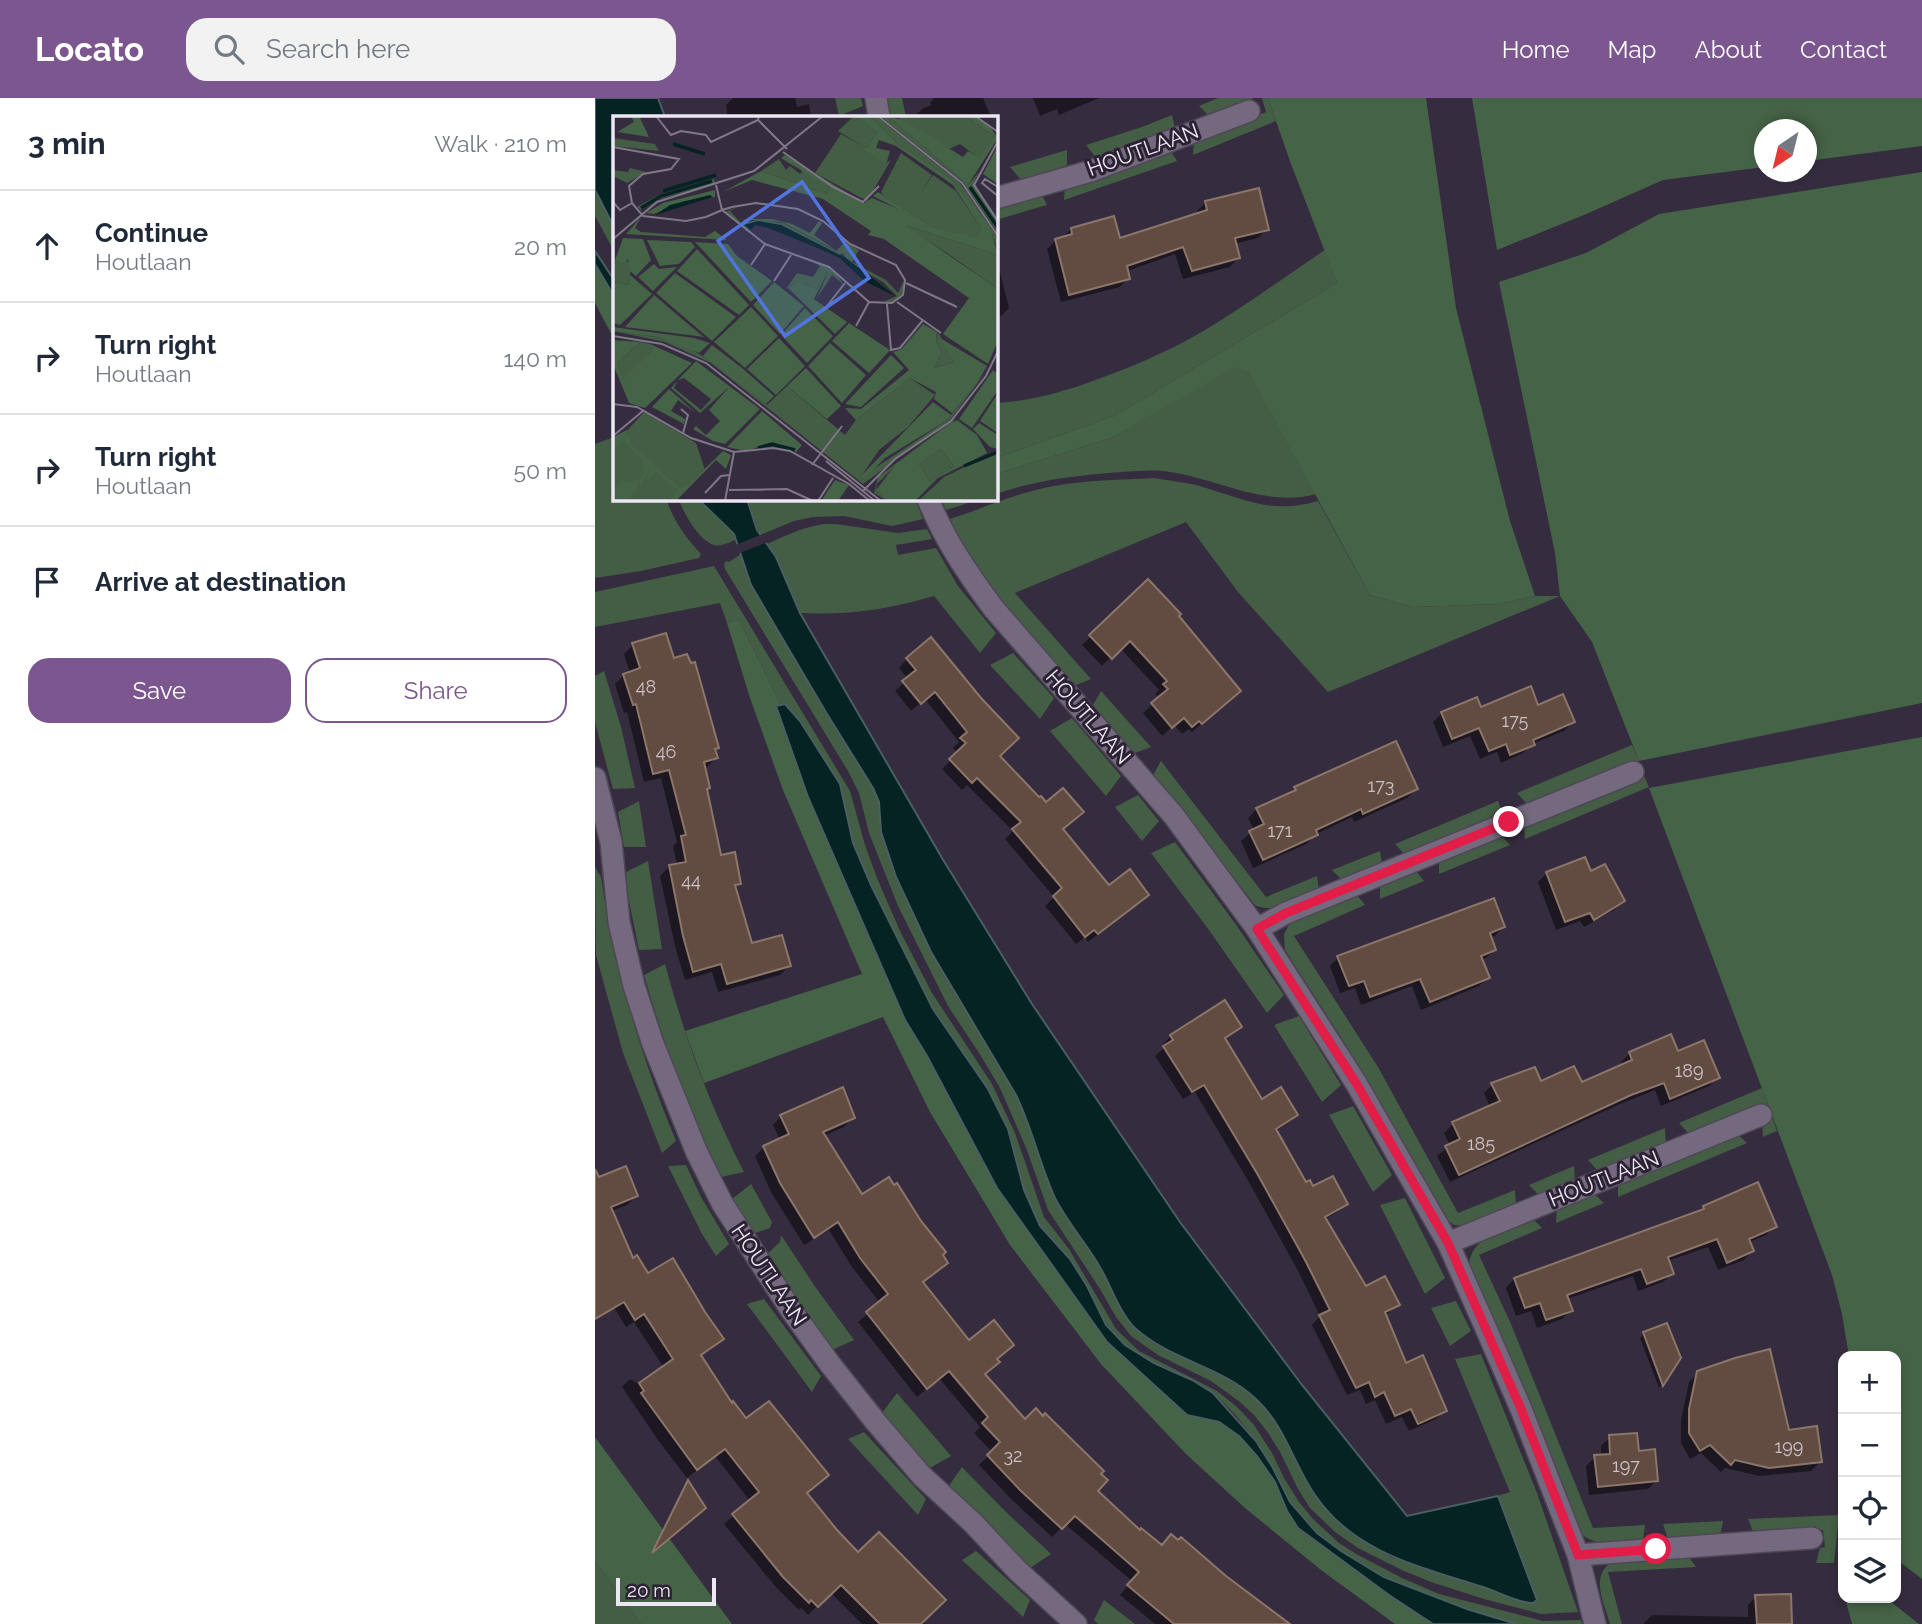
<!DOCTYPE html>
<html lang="en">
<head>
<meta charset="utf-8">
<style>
  body { margin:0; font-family:Raleway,sans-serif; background:#f2f2f3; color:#1f2937 }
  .controls { position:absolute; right:21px; bottom:21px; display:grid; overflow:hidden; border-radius:14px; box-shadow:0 4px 10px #0003 }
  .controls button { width:63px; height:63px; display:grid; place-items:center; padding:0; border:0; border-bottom:2px solid #e0e1e3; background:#fff; color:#1f2937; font:35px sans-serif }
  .compass { position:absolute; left:1159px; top:21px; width:63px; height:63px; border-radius:50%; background:#fff; box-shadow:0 4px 10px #0003; rotate:215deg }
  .scale { position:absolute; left:21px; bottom:18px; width:100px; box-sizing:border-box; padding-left:7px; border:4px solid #ede7f3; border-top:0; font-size:19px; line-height:24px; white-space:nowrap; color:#ede7f3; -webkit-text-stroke:5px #2c2234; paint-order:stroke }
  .stop { position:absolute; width:21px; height:21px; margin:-16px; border:5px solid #e11d48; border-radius:50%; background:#fff }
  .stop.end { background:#e11d48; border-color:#fff; box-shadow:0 2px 7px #0008 }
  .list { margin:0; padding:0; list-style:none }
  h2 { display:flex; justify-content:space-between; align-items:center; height:91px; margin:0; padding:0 28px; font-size:30px }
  h2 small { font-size:23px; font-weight:400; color:#747a83 }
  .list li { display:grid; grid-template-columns:46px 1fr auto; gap:21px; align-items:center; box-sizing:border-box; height:112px; padding:0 28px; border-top:2px solid #e0e1e3 }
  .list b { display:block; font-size:26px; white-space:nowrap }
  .list p { margin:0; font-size:23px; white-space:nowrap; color:#747a83 }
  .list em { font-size:23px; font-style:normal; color:#747a83 }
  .actions { display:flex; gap:14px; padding:21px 28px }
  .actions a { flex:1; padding:16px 0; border:2px solid #7b568f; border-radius:21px; text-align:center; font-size:24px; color:#7b568f }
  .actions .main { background:#7b568f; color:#fff }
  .icon { flex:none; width:38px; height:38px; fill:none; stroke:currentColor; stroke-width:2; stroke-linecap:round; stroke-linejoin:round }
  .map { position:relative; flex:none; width:1327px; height:1526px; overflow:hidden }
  header { display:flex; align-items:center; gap:42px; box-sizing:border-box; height:98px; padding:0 35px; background:#7b568f; color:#fff }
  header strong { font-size:33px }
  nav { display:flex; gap:38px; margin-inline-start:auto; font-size:24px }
  .search { width:490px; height:63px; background:#f2f2f3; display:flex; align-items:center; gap:18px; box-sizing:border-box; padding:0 24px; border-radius:21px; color:#747a83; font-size:26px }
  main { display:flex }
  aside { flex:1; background:#fff }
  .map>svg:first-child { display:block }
</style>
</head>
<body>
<header>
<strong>Locato</strong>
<div class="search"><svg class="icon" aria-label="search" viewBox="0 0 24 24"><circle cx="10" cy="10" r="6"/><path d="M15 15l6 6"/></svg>Search here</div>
<nav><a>Home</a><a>Map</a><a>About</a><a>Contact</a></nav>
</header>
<main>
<aside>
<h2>3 min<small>Walk · 210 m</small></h2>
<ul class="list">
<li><svg class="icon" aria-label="ahead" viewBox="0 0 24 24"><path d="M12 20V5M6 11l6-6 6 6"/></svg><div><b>Continue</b><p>Houtlaan</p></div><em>20 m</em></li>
<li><svg class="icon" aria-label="right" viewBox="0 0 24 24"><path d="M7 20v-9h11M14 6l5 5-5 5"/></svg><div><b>Turn right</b><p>Houtlaan</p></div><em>140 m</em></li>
<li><svg class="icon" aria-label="right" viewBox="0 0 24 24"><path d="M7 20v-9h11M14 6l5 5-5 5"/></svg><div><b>Turn right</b><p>Houtlaan</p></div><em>50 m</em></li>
<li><svg class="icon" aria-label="arrive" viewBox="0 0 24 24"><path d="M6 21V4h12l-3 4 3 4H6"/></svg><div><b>Arrive at destination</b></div></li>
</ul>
<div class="actions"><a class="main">Save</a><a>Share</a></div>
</aside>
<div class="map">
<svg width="1327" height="1526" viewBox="0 0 1327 1526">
  <rect width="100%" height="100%" fill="#362c3f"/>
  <g fill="#435e44">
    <path d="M240,0H266L268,8L244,18Z"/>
    <path d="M292,0H307L311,19H295Z"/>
    <path d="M623,0H659L614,18L604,8Z"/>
    <path d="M667,0H673L681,23L598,57L599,43L671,14Z"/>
    <path d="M577,17L580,30L501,60L491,47L547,29Z"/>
    <path d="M472,52V67L427,83L415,69Z"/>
    <path d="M575,52L582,63L469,102L470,89Z"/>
    <path d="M0,92L19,129V153L0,118Z"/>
    <path d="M447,97L452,107L401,122V110Z"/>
    <path d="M730,152L742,185L519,318L401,360V305C439,303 475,292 511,278C536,269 561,258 585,246C636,219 682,184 730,152Z"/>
    <path d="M639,268L654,275L721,396C670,410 624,381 575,374C559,371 543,373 527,374C483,377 442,382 401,396V376L516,340Z"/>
    <path d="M19,339V401H71C79,423 90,439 106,456L104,460L46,473L0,480V346Z"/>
    <path d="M558,380C572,382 587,384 601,387C648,400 674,417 723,403L775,497L818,509L902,506L940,498H965L733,594L643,494L591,424L420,495L496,581L481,587C434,536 382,486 355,421C389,410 424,394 459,388C492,382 525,382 558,380Z"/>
    <path d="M83,401H103L139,436L142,441C135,444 127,449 119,447C102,441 90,416 83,401Z"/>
    <path d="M152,401H320L328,421L297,428L249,418L218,419L199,423L165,437Z"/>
    <path d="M346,401H386L351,412Z"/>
    <path d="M229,426H241L303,435L332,431L337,441L301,447L303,457L341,450L363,488L401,535L385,555L339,498C291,512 255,517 205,515L181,459L170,447C190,438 208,429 229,426Z"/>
    <path d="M146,456L156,487L175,520L278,690L284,704L286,734L301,779L336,854L421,997L431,1019L459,1097L466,1112L503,1166L537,1227L555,1243L573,1253L620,1273L642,1285L664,1303L680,1323L721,1399L737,1418L761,1438L796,1459L902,1493L931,1505L942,1501L903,1398L915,1394L860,1261L886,1256L942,1395L983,1514L946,1516L889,1501L836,1484L809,1473L763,1450L740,1434L715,1410L703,1391L685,1354L674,1336L659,1317L645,1304L616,1283L563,1257L536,1238L521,1219L505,1191L453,1112L432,1052L405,990L386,958L353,908L303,808L274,735L264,695L253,673L130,471L129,466L131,463L134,464Z"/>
    <path d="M119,468L255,693L270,747L282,780L305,833L337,895L397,986L420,1035L449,1119L474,1151L521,1231L544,1253L622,1293L642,1309L659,1327L677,1355L689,1380L704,1404L718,1421L744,1445L763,1457L807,1480L844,1496L948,1523L986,1522L987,1526H921L914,1524C841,1500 738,1471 695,1403C688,1393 684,1381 678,1370C663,1344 641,1314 618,1295C592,1274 556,1269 530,1247C504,1225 494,1190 475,1163C468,1151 456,1142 447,1131C436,1117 429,1094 425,1077L393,991L338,911L276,787L258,745L245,686L186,607L144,522L132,525L125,505L0,529V494Z"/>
    <path d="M418,555L459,600L445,621L395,567Z"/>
    <path d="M9,573L26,629L40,690L18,691L0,624V578Z"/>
    <path d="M506,593L556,649L540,655L498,607Z"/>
    <path d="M477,620L526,678L511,698L455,633Z"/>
    <path d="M1037,647L1044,663L933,707L922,695Z"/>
    <path d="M566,663L671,799L722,778L724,792C705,800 681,817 660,807L558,677Z"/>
    <path d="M1049,678L1054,689L930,741L929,728Z"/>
    <path d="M543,697L564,723L547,743L520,709Z"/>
    <path d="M44,703L51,749H29L23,714Z"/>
    <path d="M903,703L908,716L810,757L800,746Z"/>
    <path d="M906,737L915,747L844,776V763Z"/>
    <path d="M580,744L642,828L689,897L672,915L614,832L556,755Z"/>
    <path d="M785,753L787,766L748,783L737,772Z"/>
    <path d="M53,763L67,851L44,852L33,798L31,774Z"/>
    <path d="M0,769L6,779C20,872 45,956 81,1043L67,1055L28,955L1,857Z"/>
    <path d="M820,772L829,783L785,801V787Z"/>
    <path d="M762,797L770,807L699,838L783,969L863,1115L920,1092L921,1108L869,1128L859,1127L852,1122L749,944L690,852L689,836L695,825Z"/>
    <path d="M70,866C89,938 115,1008 149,1074L126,1079C93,1015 69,946 49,877Z"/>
    <path d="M704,918L746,987L727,1004L679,927Z"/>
    <path d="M1167,990L1182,1033L1168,1039L1167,1026L1095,1037L1084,1025Z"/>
    <path d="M758,1008L797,1077L778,1094L734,1017Z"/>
    <path d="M1070,1030L1071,1046L1004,1074L993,1062Z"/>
    <path d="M1142,1036L1152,1045L1023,1099V1086Z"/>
    <path d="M91,1067L106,1099L134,1146L121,1158L107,1136L73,1068Z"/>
    <path d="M979,1068L980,1084L946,1099L934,1087Z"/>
    <path d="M156,1086L177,1124L175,1130L157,1136L136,1102Z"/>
    <path d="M998,1095L1009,1105L961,1125L962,1111Z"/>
    <path d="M810,1100L850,1180L830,1196L785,1107Z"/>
    <path d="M938,1121L947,1130L884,1157L916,1226L998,1430L1050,1427L1048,1442C1025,1444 998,1452 982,1431L874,1168C875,1137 914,1131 938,1121Z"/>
    <path d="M186,1137L221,1190L259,1242L237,1252L170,1158L185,1144Z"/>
    <path d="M169,1201L226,1278L217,1294L152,1206Z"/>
    <path d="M861,1203L876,1233L855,1248L836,1210Z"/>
    <path d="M302,1295L356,1358L335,1370L287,1315Z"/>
    <path d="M269,1334L331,1401L323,1417L253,1341Z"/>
    <path d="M367,1369L410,1413L456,1456L435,1470L353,1389Z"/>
    <path d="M1244,1417L1239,1465H1221L1225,1450L1230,1449L1228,1432L1159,1436L1153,1421Z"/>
    <path d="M1128,1423L1125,1438L1073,1441L1068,1426Z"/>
    <path d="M381,1453L435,1502L428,1519L367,1462Z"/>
    <path d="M1091,1455L1101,1469L1013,1474L1027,1526H1015C1009,1504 994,1478 1018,1463Z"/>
    <path d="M0,1463L46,1526H0Z"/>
    <path d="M509,1502L540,1526H503L499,1522Z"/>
  </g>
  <g fill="#456347">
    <path d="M673,0H831L861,210L915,423L940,498L902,506L818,509L775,497L654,275L640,269L516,340L401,376V360L519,318L742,185L696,66Z"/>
    <path d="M877,0H1327V48L1212,63V32H1170L1169,69L1068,82L989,117L902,152Z"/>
    <path d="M1327,74V605L1044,663L997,544L965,498L960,455L904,184L991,155L1064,116Z"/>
    <path d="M0,166L19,198V241L0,205Z"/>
    <path d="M144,522L186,607L182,609L213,699L310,922L332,958L402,1090L512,1244L592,1316L624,1324L644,1338L662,1358L680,1384L692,1413L703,1430L794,1497L838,1526H800L726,1472L650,1410L591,1356L506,1266L415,1147L335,1014L288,919L109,985L90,933L267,876L188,692L155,600L132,525Z"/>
    <path d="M1327,639V1481L1301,1461V1258H1254L1247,1216L1237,1177L1054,690Z"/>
    <path d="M0,1339L137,1526H46L0,1463Z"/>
    <path d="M1250,1500H1291L1324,1526H1257Z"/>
  </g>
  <g fill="#062324" stroke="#4b5e62" stroke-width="2">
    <path d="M0,0H63L70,19H19V129L0,92Z"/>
    <path d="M0,153L19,182V198L0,166Z"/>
    <path d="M103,401H152L162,432L181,459L205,515L347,760L437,906L585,1124L707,1287L812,1418L903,1398L942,1502L938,1505C922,1505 904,1494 888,1489C826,1469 759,1455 720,1397C699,1367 690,1329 663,1303C627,1268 577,1263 541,1231C526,1218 516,1188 506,1171C493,1147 473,1126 460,1100C445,1067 437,1030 421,997L336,854L301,779L286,734L284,704L278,690L232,616L156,487L139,436Z"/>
    <path d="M190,606L205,623L245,686L258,745L276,787L338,911L393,991L413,1031L429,1092L445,1128L475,1161L492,1188L511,1227L530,1247L559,1265L597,1282L618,1295L661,1343L678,1370L695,1404L722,1435L746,1453L789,1479L872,1511L921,1526H838L794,1497L703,1430L692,1413L680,1384L662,1358L644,1338L624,1324L592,1317L512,1244L402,1090L332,958L310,922L213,699L181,608Z"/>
  </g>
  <path fill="#362c3f" d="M168,436L173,444L142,456L140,447Z"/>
  <g fill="#0007">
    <path d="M138,0H200L202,9L214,6L216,19H133L131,7Z"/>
    <path d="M339,0H388L396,19H319L327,11L336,7L335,5Z"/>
    <path d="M438,0H504L464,17L462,11L445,18Z"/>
    <path d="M611,104L672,131L663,140L639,146L643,160L635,169L588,181L580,156L532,173L533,180L525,189L466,204L452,151L461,142L467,140L476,131L524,143L603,117L602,113Z"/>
    <path d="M401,158L414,210L405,219L401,220Z"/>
    <path d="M553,484L582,518L635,601L597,634L594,631L587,636L579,627L567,638L548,615L565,600L560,596L564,592L525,550L507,568L487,547Z"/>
    <path d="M38,547L78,562L122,649L119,653L121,660L112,669L108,670L111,692L124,759L144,785L139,790L156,848L194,868L185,877L123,894L117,874L90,882L80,848L65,778L74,769L82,767L78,748L82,744L66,680L49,684L32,614L29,615L20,586L29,577L35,575L29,556Z"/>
    <path d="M312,561L403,658L514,790L552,797L543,806L493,844L490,839L481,846L450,808L459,799L410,741L418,733L372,687L367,692L347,671L363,655L358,650L364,644L330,601L316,613L300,593L313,581L304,570Z"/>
    <path d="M885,612L978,624L969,633L937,646L928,655L906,665L902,654L885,661L875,638L848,649L838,624L847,615Z"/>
    <path d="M700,690L821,691L812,700L759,724L757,719L721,736L711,746L658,770L646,743L659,732L653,720L662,711L693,697Z"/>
    <path d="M952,775L995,776L1028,803L1019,812L989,829L985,823L961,832L943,784Z"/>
    <path d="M908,829L900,838L895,839L899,852L891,860L886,862L892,880L884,888L826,912L817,888L766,907L760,890L745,895L735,868L743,860Z"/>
    <path d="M629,904L645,929L630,942L666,1003L701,1017L692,1026L680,1033L711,1086L751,1106L742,1114L730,1121L770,1190L802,1207L790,1218L810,1267L850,1312L841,1321L814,1333L807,1319L791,1326L780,1302L771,1306L765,1292L752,1297L717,1227L725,1218L702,1171L655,1086L600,994L588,1001L560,958L569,950L567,947L576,938Z"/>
    <path d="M1035,955H1082L1123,979L1114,988L1066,1008L1060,992L1025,1006L855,1084L842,1058L855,1047L849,1035L858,1026L895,1009L889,995L897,987L986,986L1028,968L1026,964Z"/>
    <path d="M186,1018L258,1020L249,1029L228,1038L267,1098L345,1157L351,1164L327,1185L374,1244L401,1262L388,1277L430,1323L545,1434L685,1526H560L525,1497L537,1483L470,1426L457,1439L416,1401L384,1367L397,1354L379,1335L385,1329L344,1280L322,1299L263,1224L285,1205L257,1169L234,1132L209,1147L176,1094L160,1058L169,1049L185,1042L178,1027Z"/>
    <path d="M0,1082L41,1098L32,1107L16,1113L37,1163L127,1241L118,1250L105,1258L137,1307L240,1434L331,1526H267L236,1495L213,1517L206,1510L204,1512L180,1488L129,1426L155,1403L120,1358L92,1380L63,1342L27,1289L35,1281L76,1304L69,1270L39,1224L31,1229L18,1208L0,1223Z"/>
    <path d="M1109,1109L1180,1128L1171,1137L1154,1144L1157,1153L1149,1162L1123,1172L1113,1149L1072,1163L1077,1176L1068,1184L1043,1193L1038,1178L972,1201L976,1212L967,1221L942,1230L936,1213L921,1218L911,1190L919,1181L1103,1115Z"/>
    <path d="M1049,1236L1084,1260L1064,1290L1045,1240Z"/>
    <path d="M1103,1275L1193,1334L1225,1364L1216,1373L1164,1378L1130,1370L1126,1374L1106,1355L1095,1361L1086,1345V1322L1094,1284Z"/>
    <path d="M1015,1339L1042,1354L1062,1382L1053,1391L994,1397L991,1368L1000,1359L1006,1358V1348Z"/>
    <path d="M92,1385L105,1414L57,1454L89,1389Z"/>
    <path d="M1161,1499L1195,1526H1048L1057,1517L1153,1519V1507Z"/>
  </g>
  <g fill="#624c41" stroke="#8c7569" stroke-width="2">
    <path d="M664,90L674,132L640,140L645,160L597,173L588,149L532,168L535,181L474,197L460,141L477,136L476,130L519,118L525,140L612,112L610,103Z"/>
    <path d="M553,481L586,516L584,518L646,593L607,626L604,623L597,629L589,620L577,630L556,605L573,591L568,586L572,583L535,543L517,561L494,537Z"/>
    <path d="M71,535L79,560L92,556L96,565L100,564L124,650L120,651L123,660L109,664L115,690L112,691L126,757L140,754L146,786L140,787L157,845L187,837L196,868L132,886L126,866L98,874L88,838L74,767L91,764L86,738L91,737L74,672L58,676L41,606L38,607L28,576L45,570L37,545Z"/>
    <path d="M336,539L386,600L424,640L405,658L444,699L446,698L451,704L468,690L489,714L468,731L514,787L535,771L554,797L503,836L499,832L490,839L458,798L467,790L417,731L426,724L382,680L377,685L354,661L371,645L365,640L372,634L340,594L326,606L307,583L321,572L311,560Z"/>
    <path d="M936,588L943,607L968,596L980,624L938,642L940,647L915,657L911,646L894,653L884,630L857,641L846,614L882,599L886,609Z"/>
    <path d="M801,643L823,691L768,716L766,711L721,732L723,737L668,762L654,733L669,726L661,710L701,692L699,689Z"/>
    <path d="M990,759L996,773L1010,766L1030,803L999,822L995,815L970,824L951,774Z"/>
    <path d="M899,800L910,829L895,835L901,852L886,858L895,880L835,904L825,881L775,899L769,883L754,888L742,858Z"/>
    <path d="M630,902L647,929L630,940L667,1001L686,989L703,1017L681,1031L711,1084L715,1082L718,1088L738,1078L753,1106L730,1119L771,1188L790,1178L805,1207L790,1214L811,1265L828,1257L852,1313L823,1326L816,1311L800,1318L789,1294L780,1299L774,1284L761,1290L724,1217L735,1212L710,1162L663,1077L609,987L597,994L568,948L578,942L575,937Z"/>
    <path d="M1076,936L1083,953L1109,942L1125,980L1075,1001L1069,985L1036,997L864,1077L850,1048L865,1041L857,1024L905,1003L896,985L940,969L946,983L979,968L987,984L1037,962L1034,954Z"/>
    <path d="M248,989L260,1020L228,1034L267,1096L294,1079L299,1087L302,1085L326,1123L351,1154L348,1157L353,1165L328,1184L374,1242L399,1222L419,1247L402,1261L405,1264L390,1276L430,1321L441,1310L448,1318L450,1315L509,1373L506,1376L513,1382L503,1393L545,1432L546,1430L567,1447L576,1436L583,1442L586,1439L631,1478L695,1526H579L532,1487L544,1474L480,1418L467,1431L425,1392L392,1357L405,1344L387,1325L393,1319L354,1273L332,1291L271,1214L293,1196L265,1160L243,1124L219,1140L185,1085L168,1048L194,1036L185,1017Z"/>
    <path d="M31,1068L43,1098L16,1109L38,1160L42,1157L53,1175L78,1160L110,1214L129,1241L106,1257L137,1305L138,1303L151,1320L174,1303L234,1377L212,1395L242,1432L263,1454L284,1434L351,1502L326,1526H285L246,1487L223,1509L216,1502L214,1505L188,1479L137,1416L164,1394L130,1351L102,1372L46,1295L49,1293L44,1285L78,1261L49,1216L40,1222L29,1204L0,1221V1071L4,1079Z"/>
    <path d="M1163,1084L1182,1129L1154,1141L1159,1153L1132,1165L1122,1141L1073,1159L1079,1176L1052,1186L1046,1171L972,1197L978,1213L951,1222L945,1205L930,1210L919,1180L1109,1111L1108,1108Z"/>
    <path d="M1072,1225L1086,1260L1068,1288L1048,1234Z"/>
    <path d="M1175,1251L1194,1332L1222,1328L1227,1364L1174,1370L1140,1362L1136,1367L1115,1347L1105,1353L1094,1335V1311L1102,1273L1140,1260Z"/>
    <path d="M1042,1335L1044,1353L1060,1351L1063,1383L1003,1389L999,1357L1015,1356L1014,1337Z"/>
    <path d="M93,1382L111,1410L57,1455Z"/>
    <path d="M1196,1496L1197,1526H1162L1160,1497Z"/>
  </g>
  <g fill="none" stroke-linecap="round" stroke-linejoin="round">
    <defs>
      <g id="minor">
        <path d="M281,0L284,19"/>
        <path d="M401,100L496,73L654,13"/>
        <path d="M333,401C349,441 373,476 399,511L579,718L662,831L761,985L853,1145L889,1226L926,1311L983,1457L1000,1526"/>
        <path d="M0,680L16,744L24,824L39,888L58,946L102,1055L127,1105L196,1212L235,1266L280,1323L327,1378L378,1425L423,1473L481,1526"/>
        <path d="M662,831L691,815L1038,674"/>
        <path d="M853,1145L1166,1017"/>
        <path d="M983,1457L1217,1440"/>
      </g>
    </defs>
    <use href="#minor" stroke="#4f4756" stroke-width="24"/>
    <use href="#minor" stroke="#74697e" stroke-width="21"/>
  </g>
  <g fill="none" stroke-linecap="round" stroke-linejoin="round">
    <path stroke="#e11d48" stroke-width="9" d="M914,724L691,815L662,831L761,985L853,1145L926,1311L983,1457L1061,1451"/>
  </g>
  <g text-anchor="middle" stroke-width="6" stroke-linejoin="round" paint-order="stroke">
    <g font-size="18" fill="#cac0c6">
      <text x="51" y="595">48</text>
      <text x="920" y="629">175</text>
      <text x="71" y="660">46</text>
      <text x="786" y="694">173</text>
      <text x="685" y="739">171</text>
      <text x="96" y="789">44</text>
      <text x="1094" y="979">189</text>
      <text x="886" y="1052">185</text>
      <text x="1194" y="1355">199</text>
      <text x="418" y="1364">32</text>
      <text x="1031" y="1374">197</text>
    </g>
    <g font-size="21" fill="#ede7f3" stroke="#2c2234">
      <text transform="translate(548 52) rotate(-20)" y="7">HOUTLAAN</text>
      <text transform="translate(493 619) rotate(49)" y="7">HOUTLAAN</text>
      <text transform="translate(1009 1081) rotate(-22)" y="7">HOUTLAAN</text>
      <text transform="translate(174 1177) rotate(56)" y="7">HOUTLAAN</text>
    </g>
  </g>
  <g transform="translate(18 18)">
    <rect width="385" height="385" fill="#362c3f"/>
    <path d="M241,0L264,16L253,32L225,15ZM257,0H263L347,67L383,119L385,134L376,111L336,61L284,27ZM267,0H275L355,69L366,56L361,66L385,107V117L349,65ZM286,0H351L381,20L367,43L347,28L336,33L287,6ZM228,18L272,48L278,44L254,85L202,57ZM0,22L42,28L46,35L0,30ZM288,37L319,59L309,74L320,59L343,75L368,112L364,123L319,111L271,80L268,76ZM166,43L173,54L177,50L187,58L190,54L217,72L214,78L148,55ZM17,52L33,56L14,67L0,60V54L15,56ZM101,63L102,67L47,83L28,94L24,91L46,79ZM126,90L117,95L128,107L145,104L170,107L223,135L232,126L246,134L239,146L273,164L285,177L291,164L289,179L278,187L272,185L284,180L270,166L239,149L229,137L226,140L168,109H131L145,122L112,96ZM289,108L385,139V173L337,139ZM13,143L18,150L16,169L0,166L2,144L8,149ZM200,146L213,150L224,159L230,167L226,170L229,167L219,159L203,184L215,156L204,173L185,165L173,173L184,157L200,161L207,150ZM0,215L43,221L74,231L105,249L154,289L174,270L232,319L243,304L297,262L322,279L295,311L266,334L247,362L333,305L376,252L337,304L250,368L98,247L52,226ZM325,216L341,246L321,252L329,237L323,226ZM28,226L37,228L39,234L10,264L4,247ZM31,296L83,327L92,354L60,385H0V330ZM342,303L338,311L287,345L264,368L263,374L275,385L261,377L265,361ZM328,333L341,350L317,365L306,348ZM385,335V385H305L331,361Z" fill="#435e44"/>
    <path d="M18,0H26L36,21L4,16L21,6ZM241,0H257L284,27L336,61L377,111L385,139L292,109L385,173V225L375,248L330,218L356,182L271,123L255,119L258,115L210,83L139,64L110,76L148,55L214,78L217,72L168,42L172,39L251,87L259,82L285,93L260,80L265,76L319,111L364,122L368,112L340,69L283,30L266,24L263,32L277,35L273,49L228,18L253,32L264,16ZM275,0L292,5L350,41L355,35L367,42L381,20L351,0H360L376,10L385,22L355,69ZM385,29V68L370,58ZM102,74V81L72,85L41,98L33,97L50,87ZM28,101L22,112L28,116L92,121L102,115L114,124L13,118ZM124,103H159L179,108L197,117L206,105L209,107L201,119L224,135L169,106ZM10,122L30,123L38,144L23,160L17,155L15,143L8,149L2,144ZM34,124L78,126L82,131L66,148L47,150ZM82,126L115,128L124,140L159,165L138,186ZM84,133L136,189L126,199L64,155ZM41,148L46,153L64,151L40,175L25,161ZM215,156L201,183L234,206L222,218L175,172L185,165L204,173ZM62,157L123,201L99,225L43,177ZM17,159L39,178L7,209L0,207V166L16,169ZM161,166L191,190L167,218L140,189ZM41,179L75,208L91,221L12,211ZM138,191L165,220L132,252L101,226ZM192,192L220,220L194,247L168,219ZM236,207L277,234L256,257L219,225ZM310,208L324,216L323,226L329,237L321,252L341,246L327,222L374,250L364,267L339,297L321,283L323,276L297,262L243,304L232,292L248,293L296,254L280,236L289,233ZM0,211L81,222L97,227L86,237L44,221L0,215ZM166,222L192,250L163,279L134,253ZM0,224L28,226L4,247L10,263L39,234L37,228L79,247L32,292L16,287L0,248ZM217,227L253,259L229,287L195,250ZM99,229L129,252L161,280L153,288L90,240ZM278,239L291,252L248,291L232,288ZM83,245L147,293L112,328L100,325L80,313L83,310L93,319L107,305L96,294L116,271L87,297L58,272L64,265L61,272L88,294L98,283L71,262L65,264ZM193,252L228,290L214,303L174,270ZM380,254L385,258V274L359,312L346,303ZM56,273L83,297L65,284L58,295L72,303L71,308L39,291ZM385,277V317L367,305ZM320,286L338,299L333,305L272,342L252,362L247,361ZM149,295L189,329L183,336L158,327L133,335L114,331ZM344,304L364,319L374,337L325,362L302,385H275L263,374L284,347ZM328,333L341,350L317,365L306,348ZM366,307L385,319V333L377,331L360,313ZM14,314L13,320L19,321L17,327L66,372L75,369L110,335L118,339L113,353L103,344L63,385H56L65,374L43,355L33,365L38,353L15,385H3L0,372L8,365L27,364L36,350L30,359V345L10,325L0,333V321ZM222,364L236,369L225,385H208Z" fill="#456347" fill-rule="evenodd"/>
    <path d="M97,79L100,81L42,99L57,89ZM145,105L168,109L233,142L284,181L251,165L227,142L207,133L155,112L142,109L138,114L131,109Z" fill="#062324"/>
    <path fill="none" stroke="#062324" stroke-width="3.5" d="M60,28L92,38M357,71L385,112M50,75L103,59M28,92L48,80L99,65M145,332L159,328L182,334M351,350L385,336"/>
    <path fill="none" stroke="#7f7787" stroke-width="2" d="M43,0L58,19L68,15L93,19L98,26L145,4M146,0L145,4L174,33M265,0L349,67L385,120M362,0L385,16M385,25L361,69L385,105M0,31L66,43L58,53L30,58L16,70L19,87L30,100L73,105L93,101L109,94L119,91L143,87L185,93L210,105L237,128L283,149L292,164L290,179L279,187L256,186L216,151L152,128L109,94L103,69M170,36L220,71L250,86L266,70M385,71L372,63L369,67L385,80M0,86L7,94L19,87M0,123L44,86L141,55L210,0M138,149L152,128M161,165L178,139M293,167L344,191M284,186L328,217M274,188L278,234L287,232L310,204M214,190L232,167M243,210L256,186M0,220L49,228L93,247L268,385M0,288L24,291L78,322L121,336L160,332L177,335L236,368L257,385M68,293L75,299L70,317M0,320L31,294M213,345L262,385M199,349L229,310M116,374L174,373L200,385M250,375L282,343L338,305L373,260L385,235M92,377L108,360L117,359M112,385L121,336M205,385L220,362"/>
    <path fill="#5174df" fill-opacity="0.15" stroke="#5174df" stroke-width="3.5" d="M189,66L256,162L172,220L105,125Z"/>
    <rect width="385" height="385" fill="none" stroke="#ede7f3" stroke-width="3.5"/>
  </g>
</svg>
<div class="controls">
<button>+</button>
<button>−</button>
<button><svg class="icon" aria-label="locate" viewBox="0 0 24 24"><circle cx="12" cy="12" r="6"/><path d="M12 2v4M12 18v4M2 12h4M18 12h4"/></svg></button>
<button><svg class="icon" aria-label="layers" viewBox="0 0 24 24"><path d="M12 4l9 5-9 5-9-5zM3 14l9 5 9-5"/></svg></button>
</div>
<svg class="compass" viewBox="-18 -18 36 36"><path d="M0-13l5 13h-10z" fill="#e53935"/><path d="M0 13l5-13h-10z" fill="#747a83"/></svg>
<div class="scale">20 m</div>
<div class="stop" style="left:1061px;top:1451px"></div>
<div class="stop end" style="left:914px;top:724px"></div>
</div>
</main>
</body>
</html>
